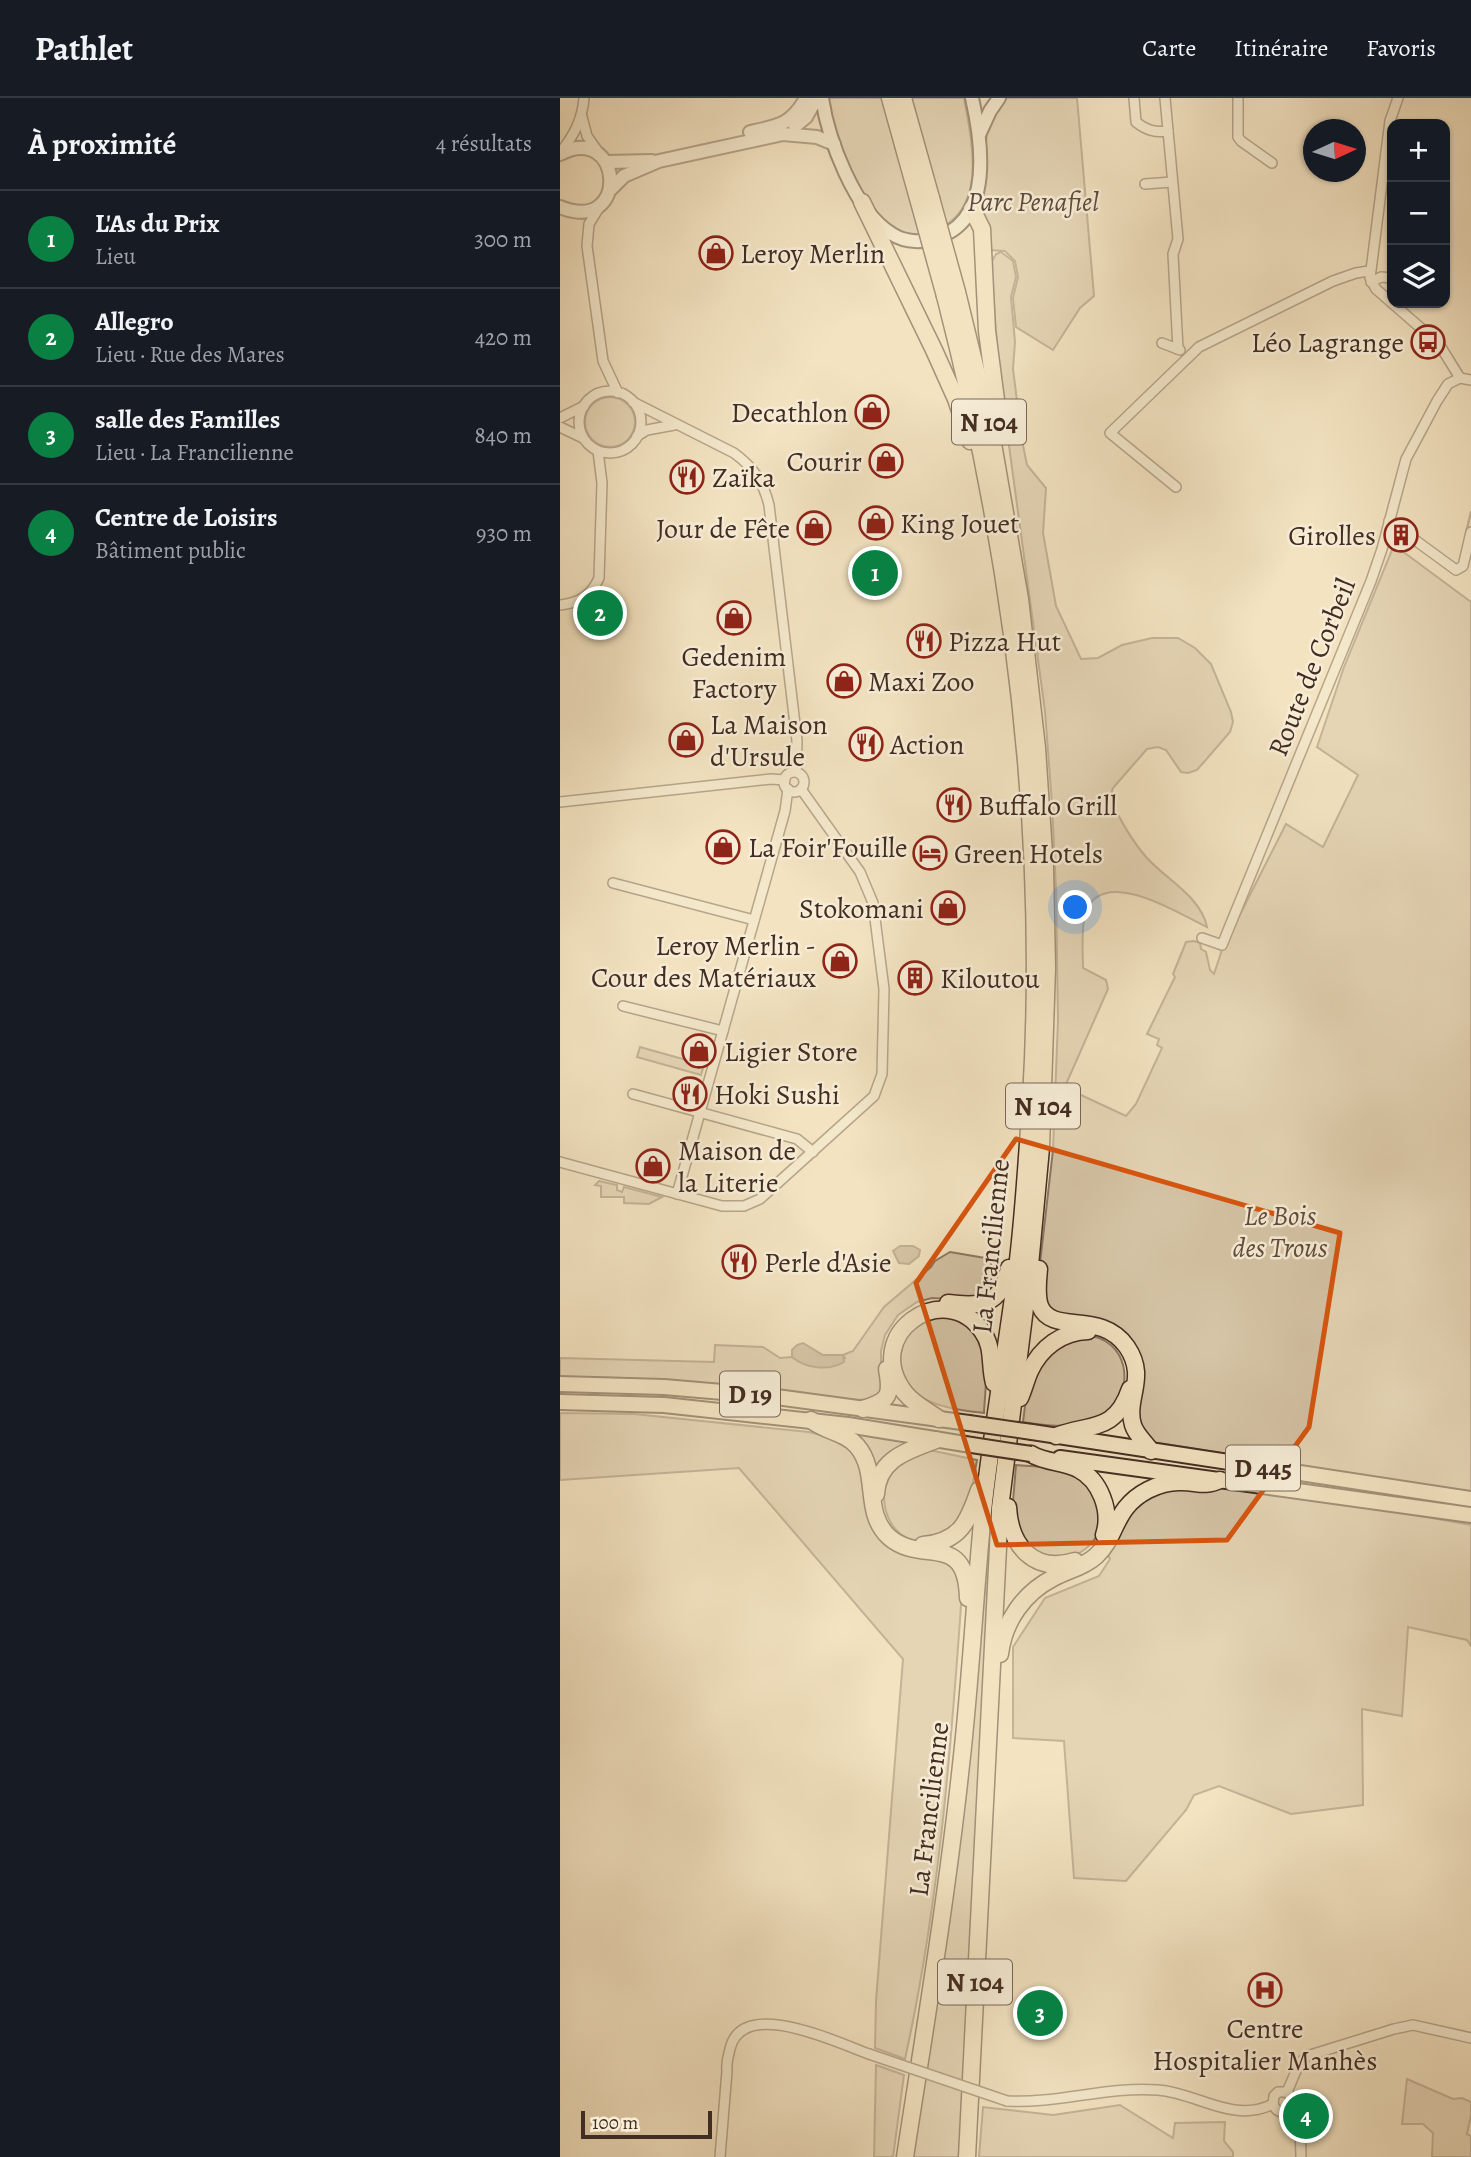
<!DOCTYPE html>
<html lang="fr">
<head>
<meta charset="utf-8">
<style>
  body { margin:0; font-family:Alegreya,serif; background:#20242c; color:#f1f3f6 }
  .controls { position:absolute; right:21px; top:21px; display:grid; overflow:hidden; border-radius:14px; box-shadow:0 2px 5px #0004 }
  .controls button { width:63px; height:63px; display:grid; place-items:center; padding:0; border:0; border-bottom:2px solid #363941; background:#171b24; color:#f1f3f6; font:35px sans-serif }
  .compass { position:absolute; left:743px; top:21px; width:63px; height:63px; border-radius:50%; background:#171b24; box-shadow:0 2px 5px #0004; rotate:86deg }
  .scale { position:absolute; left:21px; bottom:18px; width:131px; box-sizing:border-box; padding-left:7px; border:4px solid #432d22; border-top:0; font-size:19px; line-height:24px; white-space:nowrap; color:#432d22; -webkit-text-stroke:5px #f7edd7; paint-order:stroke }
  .you { position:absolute; left:516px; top:810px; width:24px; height:24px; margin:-18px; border:5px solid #fff; border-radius:50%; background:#1a73e8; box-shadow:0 0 0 10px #1a73e833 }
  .badge { display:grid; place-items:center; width:46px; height:46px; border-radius:50%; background:#0b8043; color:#fff; font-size:23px; font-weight:700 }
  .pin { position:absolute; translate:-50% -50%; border:4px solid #fff; box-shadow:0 2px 7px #0006 }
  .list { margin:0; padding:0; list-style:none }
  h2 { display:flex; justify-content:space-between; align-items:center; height:91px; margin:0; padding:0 28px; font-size:30px }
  h2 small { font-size:23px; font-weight:400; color:#9ea1a6 }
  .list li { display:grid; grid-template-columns:46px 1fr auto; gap:21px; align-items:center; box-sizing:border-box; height:98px; padding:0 28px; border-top:2px solid #363941 }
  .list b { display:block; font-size:26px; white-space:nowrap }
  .list p { margin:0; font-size:23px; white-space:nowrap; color:#9ea1a6 }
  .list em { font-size:23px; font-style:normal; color:#9ea1a6 }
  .icon { flex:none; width:38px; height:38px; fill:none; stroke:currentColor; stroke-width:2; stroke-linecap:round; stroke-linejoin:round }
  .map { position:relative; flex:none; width:911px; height:2059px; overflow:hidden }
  header { display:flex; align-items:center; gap:42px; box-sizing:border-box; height:98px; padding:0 35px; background:#171b24; border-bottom:2px solid #363941 }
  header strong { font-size:33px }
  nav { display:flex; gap:38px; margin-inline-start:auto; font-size:24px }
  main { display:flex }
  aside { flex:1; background:#171b24 }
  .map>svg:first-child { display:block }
</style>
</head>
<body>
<header>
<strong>Pathlet</strong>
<nav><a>Carte</a><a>Itinéraire</a><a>Favoris</a></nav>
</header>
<main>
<aside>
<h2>À proximité<small>4 résultats</small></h2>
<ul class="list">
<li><span class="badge">1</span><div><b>L'As du Prix</b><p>Lieu</p></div><em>300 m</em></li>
<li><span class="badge">2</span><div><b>Allegro</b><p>Lieu · Rue des Mares</p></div><em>420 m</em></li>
<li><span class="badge">3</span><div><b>salle des Familles</b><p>Lieu · La Francilienne</p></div><em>840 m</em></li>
<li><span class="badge">4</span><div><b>Centre de Loisirs</b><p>Bâtiment public</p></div><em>930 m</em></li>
</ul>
</aside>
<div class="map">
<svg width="911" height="2059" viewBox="0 0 911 2059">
  <rect width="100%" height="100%" fill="#f3e3c1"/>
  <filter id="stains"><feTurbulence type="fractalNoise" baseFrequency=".00286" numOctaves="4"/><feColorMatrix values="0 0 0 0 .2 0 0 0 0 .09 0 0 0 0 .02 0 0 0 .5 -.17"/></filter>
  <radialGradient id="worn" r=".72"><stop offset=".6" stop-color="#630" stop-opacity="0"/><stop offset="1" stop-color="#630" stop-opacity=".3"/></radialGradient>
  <g fill="#d5c4a6" stroke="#8c7864" stroke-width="2">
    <path d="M268,0H404C412,44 428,113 375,132C358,138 345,139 330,128C299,107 273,36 268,0Z"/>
    <path d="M446,0H517L534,198L520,210L493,252L456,229L453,200L458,179L455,163L445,153L427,152L419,109L427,36L439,7Z"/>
    <path d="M441,154L453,163L456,179L451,199L455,244L453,271L462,342L467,367L486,390L483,435L496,508L521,561L538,560L562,547L592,540H618L635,550L651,566L671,614L673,624L670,634L637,672L628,675L621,674L606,652L598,649L587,651L553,690L550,700C560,722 571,742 587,760C607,782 641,799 647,829C619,816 540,765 525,817C521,833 523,853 523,870L546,882L548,891L507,984L508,991L566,1018L576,1006L602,950L597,947L599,941L587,936L615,879L613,876L626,844L634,843L640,845L641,851L646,854L650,872L654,876L662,852L726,726L763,749L798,677L757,649L784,569L834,447L911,504V1394L585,1343L576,1335L577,1278L554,1235L493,1223L478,1183L493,1052L498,922L496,791L492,706L485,613L439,274L431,165L436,156Z"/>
    <circle cx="50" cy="324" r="25"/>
    <path d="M80,949L144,967L141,977L77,959Z"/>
    <path d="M39,1083L57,1087V1092L62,1094L64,1089L102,1099L89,1106L64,1105V1099H41V1088L35,1087Z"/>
    <path d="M390,1154L425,1160L431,1164V1195L405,1202L372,1200L357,1204L338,1217L325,1237L321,1253V1295L315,1300L297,1302C198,1289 100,1278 0,1279V1260L154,1264L155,1247L203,1249L220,1260L232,1259L245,1266L262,1269L285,1260L283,1257L293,1253L324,1209L371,1169L375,1163Z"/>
    <path d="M388,1217C394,1220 402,1222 407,1226C434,1247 425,1286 424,1315C391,1311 346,1307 340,1266C339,1261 337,1255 339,1250C342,1242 348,1233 352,1225Z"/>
    <path d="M526,1237C568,1241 576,1289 548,1315C544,1318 538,1319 533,1321C503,1330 494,1329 463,1324L466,1300L478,1270L498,1246Z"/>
    <path d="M0,1315L74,1316L249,1334C264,1338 283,1342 293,1354C316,1382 291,1422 333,1450C364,1471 393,1444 402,1494C391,1651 379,1807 345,1961L315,1950L316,1903L343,1561L179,1370L0,1382Z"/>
    <path d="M299,1334L346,1341L347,1344L346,1348L315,1370L295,1336Z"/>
    <path d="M362,1353H374L417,1362L410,1402L389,1436C381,1438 370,1443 362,1443C329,1444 315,1400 330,1376C337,1365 351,1359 362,1353Z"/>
    <path d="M456,1367C476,1369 502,1368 519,1378C526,1382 528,1389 532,1395C553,1429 534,1453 500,1463L466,1449L452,1416Z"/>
    <path d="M660,1382L911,1427V1548L907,1542L848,1529L842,1618L802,1611L803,1707L731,1716L659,1688L634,1697L626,1712L566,1783L514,1780L504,1643L453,1640V1549L485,1500L539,1478L550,1461L544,1449L576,1400Z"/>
    <path d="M425,1485L430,1486L401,2059H350L403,1706Z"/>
    <path d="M316,1967L344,1977L333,2059H314Z"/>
    <path d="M847,1981L893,2001L902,2000L911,2004V2017L907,2036L911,2038V2059H872L873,2035L863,2026H842Z"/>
    <path d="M560,2007L613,2040L615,2025L665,2024L664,2043L673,2054V2059H419L423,2009L493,2017Z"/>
  </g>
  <g fill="#b7a58b" stroke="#897561" stroke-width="2">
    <path d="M340,1148H353L360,1152L359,1158L349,1166L339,1165L333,1153Z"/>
    <path d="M243,1245L263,1257H283L284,1264C269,1273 246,1271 232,1259V1252L237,1247Z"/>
  </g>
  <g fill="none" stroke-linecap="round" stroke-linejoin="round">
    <path stroke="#897561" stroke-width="2.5" d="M906,435L911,414"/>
    <defs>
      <g id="minor">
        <path d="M574,0L576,24C586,32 595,35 608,33"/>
        <path d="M605,0L618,141L613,156L618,251"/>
        <path d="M678,0V39L681,43L712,65"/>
        <path d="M838,0L830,23L810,180L816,191L879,246L900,280"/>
        <path d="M22,19L27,38L39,55"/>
        <path d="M0,55C14,37 22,23 24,0"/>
        <path d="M585,86L612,84"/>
        <path d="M40,108L29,126L27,148L43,263L58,295"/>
        <path d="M811,184L821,179L832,180"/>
        <path d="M602,245L620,252"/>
        <path d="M900,280L911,282"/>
        <circle cx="50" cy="324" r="31"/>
        <path d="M73,304L174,355C193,369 203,383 209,407L237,643L236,674"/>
        <path d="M0,320L24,308"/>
        <path d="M0,329L23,340"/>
        <path d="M77,338L87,332L114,327"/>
        <path d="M616,389L550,335L639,249L773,183L796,175L809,173"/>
        <path d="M829,423L896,472L903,468L911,434"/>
        <path d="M0,507C19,505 31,498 39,480L42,385L38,353"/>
        <circle cx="234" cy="684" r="10"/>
        <path d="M0,704L211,681L225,682"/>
        <path d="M53,785L194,822"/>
        <path d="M642,840L662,847L811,483L822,451L846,361L877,303L888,286L900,280"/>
        <path d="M63,908L163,933"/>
        <path d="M73,996L237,1041L253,1054"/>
        <path d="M0,1064L162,1108H184L200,1101L314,998L322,976L324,891L313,805L300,774L241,691"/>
        <path d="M117,1096L225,713L228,691"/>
        <path d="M727,1994L739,1966L747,1958L834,1931L853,1927L911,1940"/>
        <path d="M447,2003C497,2006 548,1988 598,1992C638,1995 673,2026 713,2006L714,1998L718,1994H727"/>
        <path d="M713,2006C716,2014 724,2017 731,2011L734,2003L727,1994"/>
        <path d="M731,2011L740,2026L741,2059"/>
        <path d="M160,2059L167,1973C166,1965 168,1959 170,1951C182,1898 278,1945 309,1956"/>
      </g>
      <g id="tertiary">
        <path d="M235,28L246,19L257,0"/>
        <path d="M190,34C218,28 231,27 246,0"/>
        <path d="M0,56C63,23 71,138 0,109"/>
        <path d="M47,64L92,63"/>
        <path d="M51,91L64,78L99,63L223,36L257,39L274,46"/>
      </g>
      <g id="secondary">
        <path d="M262,0C268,41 295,114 332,136C346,145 364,145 379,139C433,120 422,44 412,0"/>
        <path d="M419,37L430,13L439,0"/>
      </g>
      <g id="primary">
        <path d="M0,1286L104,1289L209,1298L409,1325"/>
        <path d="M0,1304L104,1307L288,1327L405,1346"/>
        <path d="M472,1334L911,1401"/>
        <path d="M500,1360L911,1417"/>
      </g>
      <g id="trunk">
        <path d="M330,0L359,104"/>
        <path d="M343,0L371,100"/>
        <path d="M302,104L374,252L396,301L410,343"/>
        <path d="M412,111L422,131L427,233L439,325"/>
        <path d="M397,194L431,334L460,501L477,650L485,770L487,870L481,1050L469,1178L440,1410L407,2059"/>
        <path d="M479,1171C478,1182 476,1197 480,1208C492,1238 541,1211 567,1249C588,1280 565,1300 573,1327C576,1337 585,1344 591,1353"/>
        <path d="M388,1205C421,1209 441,1208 449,1170"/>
        <path d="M460,1300C464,1291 466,1282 470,1273C481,1249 502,1234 528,1233"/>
        <path d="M303,1311C329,1303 332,1298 327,1271"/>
        <path d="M379,1321C368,1313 354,1306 345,1295C300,1237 384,1179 422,1233C434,1249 429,1267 434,1285"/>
        <path d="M251,1322C266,1334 285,1334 297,1348C320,1375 302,1414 329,1439C362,1468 406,1432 408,1500"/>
        <path d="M496,1338C530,1325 555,1335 570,1291"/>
        <path d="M471,1356C486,1365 503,1363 518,1371C540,1382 552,1413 544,1437"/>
        <path d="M316,1396C318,1360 348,1353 376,1342"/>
        <path d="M448,1409C450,1448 474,1476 515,1463"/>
        <path d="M363,1447C400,1444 408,1424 419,1392"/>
        <path d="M440,1556C444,1523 464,1495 493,1480C508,1472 524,1469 536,1458C558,1438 553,1410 588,1392C596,1388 609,1384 619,1384C636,1383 643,1390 660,1382"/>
        <path d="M345,2059C365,1929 387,1798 401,1667C411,1580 415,1492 424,1404C433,1326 447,1248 457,1170C464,1114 467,1058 471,1001C487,732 452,458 385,198"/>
      </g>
    </defs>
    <use href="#minor" stroke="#6f5a4a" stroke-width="12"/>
    <use href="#tertiary" stroke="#6f5a4a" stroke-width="16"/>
    <use href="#secondary" stroke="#432d22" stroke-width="16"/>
    <use href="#primary" stroke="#432d22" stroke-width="18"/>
    <use href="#trunk" stroke="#432d22" stroke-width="19"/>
    <use href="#minor" stroke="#f7edd7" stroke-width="9"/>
    <use href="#tertiary" stroke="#f7edd7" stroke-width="12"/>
    <use href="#secondary" stroke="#f7edd7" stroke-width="12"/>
    <use href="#primary" stroke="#f3e3c1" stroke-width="14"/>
    <use href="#trunk" stroke="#f3e3c1" stroke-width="16"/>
    <defs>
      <path id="minor-bridge" d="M309,1956L447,2003"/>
      <g id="primary-bridge">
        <path d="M409,1325L472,1334"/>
        <path d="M405,1346L471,1356"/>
      </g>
      <g id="trunk-bridge">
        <path d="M371,100L397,194"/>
        <path d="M359,104L385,198"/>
      </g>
    </defs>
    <use href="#minor-bridge" stroke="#6f5a4a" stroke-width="12" stroke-linecap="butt"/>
    <use href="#primary-bridge" stroke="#432d22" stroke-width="18" stroke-linecap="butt"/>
    <use href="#trunk-bridge" stroke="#432d22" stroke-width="19" stroke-linecap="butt"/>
    <use href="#minor-bridge" stroke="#f7edd7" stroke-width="9"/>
    <use href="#primary-bridge" stroke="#f3e3c1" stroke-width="14"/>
    <use href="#trunk-bridge" stroke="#f3e3c1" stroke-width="16"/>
  </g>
  <path d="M0 0H911V2059H0ZM456,1041L780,1135L749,1329L667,1442L437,1447L356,1185Z" fill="#f3e3c1" fill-opacity=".55" fill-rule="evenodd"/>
  <path fill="none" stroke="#d8550e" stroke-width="5" stroke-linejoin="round" d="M456,1041L780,1135L749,1329L667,1442L437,1447L356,1185Z"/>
  <defs>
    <symbol id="shop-ring" viewBox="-11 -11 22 22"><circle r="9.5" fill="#f7edd7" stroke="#8f2418" stroke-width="1.5"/><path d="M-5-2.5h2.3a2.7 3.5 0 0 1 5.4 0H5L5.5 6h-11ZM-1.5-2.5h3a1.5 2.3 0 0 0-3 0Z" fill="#8f2418"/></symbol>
    <symbol id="bus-ring" viewBox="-11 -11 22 22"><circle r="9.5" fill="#f7edd7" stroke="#8f2418" stroke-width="1.5"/><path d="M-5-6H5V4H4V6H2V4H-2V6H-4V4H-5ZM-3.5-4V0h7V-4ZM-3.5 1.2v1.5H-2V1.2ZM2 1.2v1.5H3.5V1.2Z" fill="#8f2418"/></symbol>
    <symbol id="restaurant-ring" viewBox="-11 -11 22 22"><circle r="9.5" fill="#f7edd7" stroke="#8f2418" stroke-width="1.5"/><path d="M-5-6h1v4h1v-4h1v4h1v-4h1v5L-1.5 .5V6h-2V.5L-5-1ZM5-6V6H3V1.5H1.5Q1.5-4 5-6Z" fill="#8f2418"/></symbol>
    <symbol id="building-ring" viewBox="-11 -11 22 22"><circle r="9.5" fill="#f7edd7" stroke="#8f2418" stroke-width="1.5"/><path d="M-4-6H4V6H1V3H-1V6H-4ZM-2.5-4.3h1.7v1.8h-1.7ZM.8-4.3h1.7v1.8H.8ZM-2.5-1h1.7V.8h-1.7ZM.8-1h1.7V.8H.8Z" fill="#8f2418"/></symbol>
    <symbol id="hotel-ring" viewBox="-11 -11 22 22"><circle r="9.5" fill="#f7edd7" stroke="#8f2418" stroke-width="1.5"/><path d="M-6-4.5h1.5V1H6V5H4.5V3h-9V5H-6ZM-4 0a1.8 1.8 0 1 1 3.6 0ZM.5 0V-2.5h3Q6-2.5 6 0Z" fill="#8f2418"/></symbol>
    <symbol id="hospital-ring" viewBox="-11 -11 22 22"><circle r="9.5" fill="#f7edd7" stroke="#8f2418" stroke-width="1.5"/><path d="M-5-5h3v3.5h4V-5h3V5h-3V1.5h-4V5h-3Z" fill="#8f2418"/></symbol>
  </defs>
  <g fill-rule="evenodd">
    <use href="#shop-ring" x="137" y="136" width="38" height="38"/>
    <use href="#bus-ring" x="849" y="225" width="38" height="38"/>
    <use href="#shop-ring" x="293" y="295" width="38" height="38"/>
    <use href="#shop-ring" x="307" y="344" width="38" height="38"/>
    <use href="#restaurant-ring" x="108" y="360" width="38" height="38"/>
    <use href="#shop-ring" x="297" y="406" width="38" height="38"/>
    <use href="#shop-ring" x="235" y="411" width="38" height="38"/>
    <use href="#building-ring" x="822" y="418" width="38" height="38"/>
    <use href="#shop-ring" x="155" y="501" width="38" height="38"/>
    <use href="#restaurant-ring" x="345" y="524" width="38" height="38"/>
    <use href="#shop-ring" x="265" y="564" width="38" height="38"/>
    <use href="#shop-ring" x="107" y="623" width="38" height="38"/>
    <use href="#restaurant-ring" x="287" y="627" width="38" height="38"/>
    <use href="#restaurant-ring" x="375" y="688" width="38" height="38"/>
    <use href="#shop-ring" x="144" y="730" width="38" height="38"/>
    <use href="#hotel-ring" x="351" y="736" width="38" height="38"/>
    <use href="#shop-ring" x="369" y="791" width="38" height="38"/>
    <use href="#shop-ring" x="261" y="844" width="38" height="38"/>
    <use href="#building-ring" x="336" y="861" width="38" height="38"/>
    <use href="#shop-ring" x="120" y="934" width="38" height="38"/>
    <use href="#restaurant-ring" x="111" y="977" width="38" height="38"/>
    <use href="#shop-ring" x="74" y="1049" width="38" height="38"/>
    <use href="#restaurant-ring" x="160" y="1145" width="38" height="38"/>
    <use href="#hospital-ring" x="686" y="1873" width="38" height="38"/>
  </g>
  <g text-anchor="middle" stroke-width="5" stroke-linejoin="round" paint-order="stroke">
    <g fill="#f7edd7" stroke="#796758" stroke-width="2">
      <rect x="392" y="301.5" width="74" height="45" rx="5"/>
      <rect x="446" y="985.5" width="74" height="45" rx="5"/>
      <rect x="160" y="1273.5" width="60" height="45" rx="5"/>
      <rect x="666" y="1347.5" width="74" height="45" rx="5"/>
      <rect x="378" y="1861.5" width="74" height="45" rx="5"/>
    </g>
    <g font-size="26" font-weight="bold" fill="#432d22">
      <text x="429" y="333">N 104</text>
      <text x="483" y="1017">N 104</text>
      <text x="190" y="1305">D 19</text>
      <text x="703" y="1379">D 445</text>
      <text x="415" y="1893">N 104</text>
    </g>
    <g font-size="28" font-style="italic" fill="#604b3c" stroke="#f7edd7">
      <text x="473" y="113">Parc Penafiel</text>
      <text x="720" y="1127">Le Bois<tspan x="720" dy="32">des Trous</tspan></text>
    </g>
    <g font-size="28" fill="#432d22" stroke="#f7edd7" text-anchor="start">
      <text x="180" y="165">Leroy Merlin</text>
      <text x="844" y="254" text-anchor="end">Léo Lagrange</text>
      <text x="288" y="324" text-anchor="end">Decathlon</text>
      <text x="302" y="373" text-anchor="end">Courir</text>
      <text x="152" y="389">Zaïka</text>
      <text x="340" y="435">King Jouet</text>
      <text x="230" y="440" text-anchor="end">Jour de Fête</text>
      <text x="816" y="447" text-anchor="end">Girolles</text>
      <text x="388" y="553">Pizza Hut</text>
      <text x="174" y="568" text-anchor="middle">Gedenim<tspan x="174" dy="32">Factory</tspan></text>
      <text x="308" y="593">Maxi Zoo</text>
      <text x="150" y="636">La Maison<tspan x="150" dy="32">d'Ursule</tspan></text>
      <text x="330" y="656">Action</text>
      <text x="418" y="717">Buffalo Grill</text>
      <text x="188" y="759">La Foir'Fouille</text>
      <text x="394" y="765">Green Hotels</text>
      <text x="364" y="820" text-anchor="end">Stokomani</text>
      <text x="256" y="857" text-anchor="end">Leroy Merlin -<tspan x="256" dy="32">Cour des Matériaux</tspan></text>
      <text x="380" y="890">Kiloutou</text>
      <text x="164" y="963">Ligier Store</text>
      <text x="154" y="1006">Hoki Sushi</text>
      <text x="118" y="1062">Maison de<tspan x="118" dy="32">la Literie</tspan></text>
      <text x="204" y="1174">Perle d'Asie</text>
      <text x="705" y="1940" text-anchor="middle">Centre<tspan x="705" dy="32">Hospitalier Manhès</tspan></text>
    </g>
    <g font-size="28" fill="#432d22" stroke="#f7edd7">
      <text transform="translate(751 569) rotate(-68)" y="10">Route de Corbeil</text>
      <text transform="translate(430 1148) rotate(-84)" y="10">La Francilienne</text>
      <text transform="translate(368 1711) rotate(-83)" y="10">La Francilienne</text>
    </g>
  </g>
  <rect width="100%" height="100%" filter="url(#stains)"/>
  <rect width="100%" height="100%" fill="url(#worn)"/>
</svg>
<div class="controls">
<button>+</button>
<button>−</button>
<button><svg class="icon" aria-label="layers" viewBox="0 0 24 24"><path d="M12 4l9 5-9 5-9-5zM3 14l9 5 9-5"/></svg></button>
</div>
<svg class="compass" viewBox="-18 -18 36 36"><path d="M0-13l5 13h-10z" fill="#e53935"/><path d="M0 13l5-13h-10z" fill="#9ea1a6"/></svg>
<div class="scale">100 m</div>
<div class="you"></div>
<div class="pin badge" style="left:315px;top:475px">1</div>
<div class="pin badge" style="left:40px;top:515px">2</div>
<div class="pin badge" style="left:480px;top:1915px">3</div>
<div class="pin badge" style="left:746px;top:2018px">4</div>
</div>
</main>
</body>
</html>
